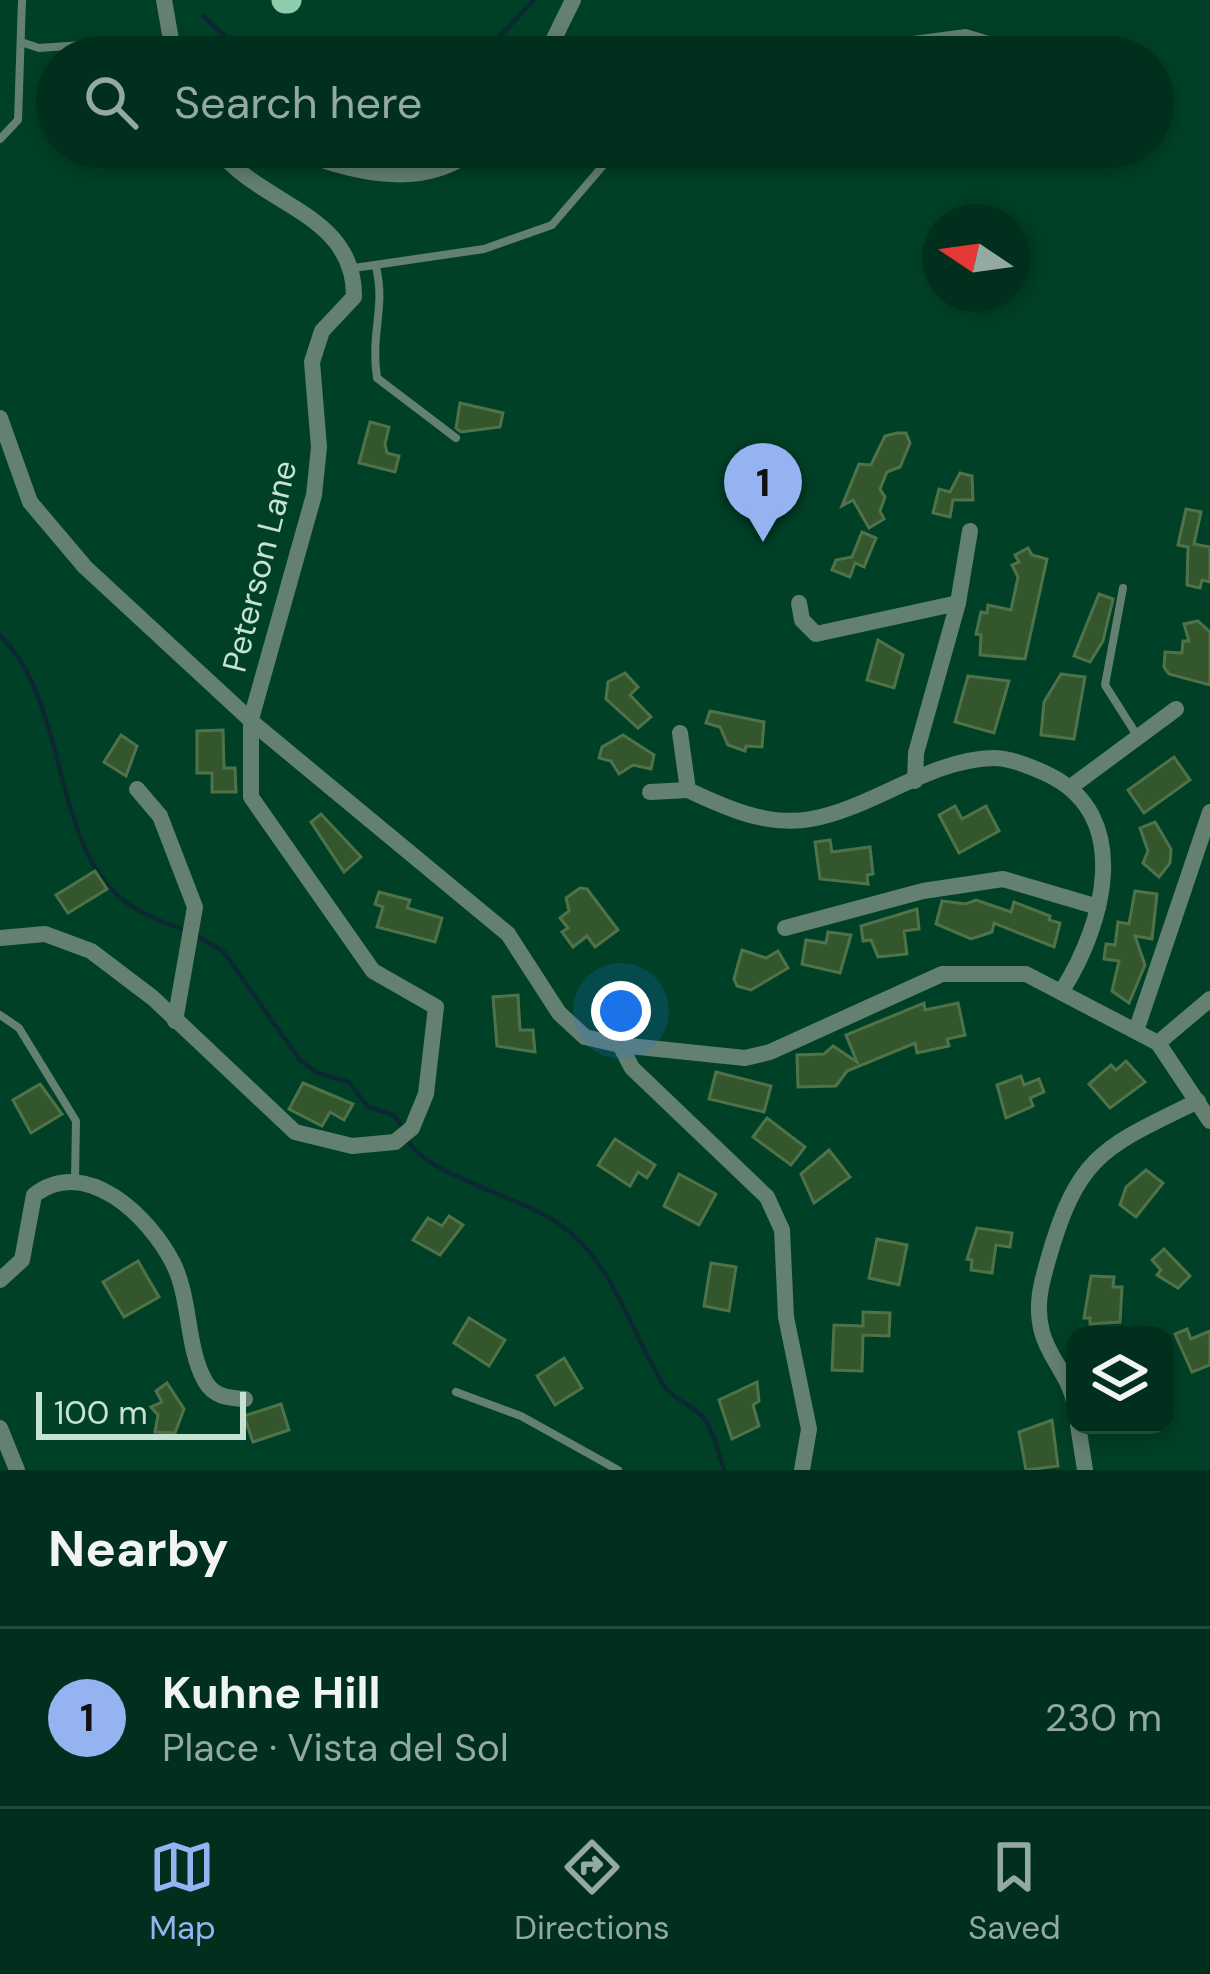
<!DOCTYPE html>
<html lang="en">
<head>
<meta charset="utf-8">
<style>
  body { margin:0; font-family:"DM Sans",sans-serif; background:#0e3c2a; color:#f1f3f6 }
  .controls { position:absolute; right:36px; bottom:36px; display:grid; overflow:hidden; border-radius:24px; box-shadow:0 6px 18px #0003 }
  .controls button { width:108px; height:108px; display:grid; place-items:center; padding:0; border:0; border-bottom:3px solid #224b3b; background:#00301d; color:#f1f3f6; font:60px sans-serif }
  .compass { position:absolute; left:922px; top:204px; width:108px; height:108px; border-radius:50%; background:#00301d; box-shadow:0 6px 18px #0003; rotate:283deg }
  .scale { position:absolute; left:36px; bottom:30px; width:210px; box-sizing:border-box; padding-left:12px; border:6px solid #c5e2d2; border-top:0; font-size:33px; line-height:42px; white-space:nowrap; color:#c5e2d2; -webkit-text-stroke:9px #004027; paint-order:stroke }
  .you { position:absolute; left:621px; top:1011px; width:42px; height:42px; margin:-30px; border:9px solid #fff; border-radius:50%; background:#1a73e8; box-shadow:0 0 0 18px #1a73e833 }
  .badge { display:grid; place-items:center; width:78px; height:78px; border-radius:50%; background:#95b2f1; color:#111; font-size:39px; font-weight:700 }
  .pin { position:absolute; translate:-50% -99px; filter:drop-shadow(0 3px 6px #0008) }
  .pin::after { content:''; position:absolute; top:63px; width:42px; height:36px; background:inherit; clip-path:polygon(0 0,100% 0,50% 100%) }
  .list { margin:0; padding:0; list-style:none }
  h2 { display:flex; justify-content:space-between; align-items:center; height:156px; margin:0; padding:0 48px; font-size:51px }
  h2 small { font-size:39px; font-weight:400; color:#95a9a4 }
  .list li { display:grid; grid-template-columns:78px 1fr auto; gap:36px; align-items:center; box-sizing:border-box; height:180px; padding:0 48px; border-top:3px solid #224b3b }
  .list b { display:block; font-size:45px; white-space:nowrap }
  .list p { margin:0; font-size:39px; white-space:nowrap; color:#95a9a4 }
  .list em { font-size:39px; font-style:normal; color:#95a9a4 }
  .icon { flex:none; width:66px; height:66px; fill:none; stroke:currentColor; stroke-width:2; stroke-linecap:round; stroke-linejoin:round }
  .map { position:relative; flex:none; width:1210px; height:1470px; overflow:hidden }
  .search { position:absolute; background:#00301d; box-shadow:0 6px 18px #0003; left:36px; right:36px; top:36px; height:132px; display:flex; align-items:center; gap:30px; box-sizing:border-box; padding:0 42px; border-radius:66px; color:#95a9a4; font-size:45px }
  .sheet { height:336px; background:#00301d }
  nav { display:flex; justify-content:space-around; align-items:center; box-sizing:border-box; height:168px; border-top:3px solid #224b3b; background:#00301d; font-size:33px; color:#95a9a4 }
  nav a { display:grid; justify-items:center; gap:6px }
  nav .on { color:#95b2f1 }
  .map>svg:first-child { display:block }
</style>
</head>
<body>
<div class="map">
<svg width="1210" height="1470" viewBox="0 0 1210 1470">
  <rect width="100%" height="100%" fill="#004027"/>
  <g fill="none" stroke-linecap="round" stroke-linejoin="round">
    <g stroke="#0c2830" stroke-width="4.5">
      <path d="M203,16L247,57"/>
      <path d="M480,57L534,0"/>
      <path d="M0,636C70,702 50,848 127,903C145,916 166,923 187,931"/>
      <path d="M197,936L223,951L300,1060L317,1073L349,1082L368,1107L394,1115L403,1128"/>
      <path d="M407,1139C425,1175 521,1197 558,1223C614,1262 629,1329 663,1384C673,1401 694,1404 704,1419C714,1433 719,1454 724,1470"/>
    </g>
  </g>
  <g fill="#34562d" stroke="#4f7248" stroke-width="3">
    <path d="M460,403L503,413L500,427L461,432L456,428Z"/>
    <path d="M370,422L389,427L385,444L387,453L399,456L395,472L359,463Z"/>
    <path d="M897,433H906L910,443L900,467L887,472L880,489L885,497L880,511L884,519L869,528L853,500L842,506L859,464L871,465L885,436Z"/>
    <path d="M960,473L972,476L973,500H953L950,517L933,513L939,489L950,492Z"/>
    <path d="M1186,509L1201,512L1194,544L1210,547V582L1202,580L1200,588L1187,585L1188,547L1178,545Z"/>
    <path d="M862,532L876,538L864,567L855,563L850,577L832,570L836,560L852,557Z"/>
    <path d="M1028,548L1032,555L1047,559L1025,659L980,655L981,635L976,634L981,612L987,613L988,605L1011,610L1018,577L1012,565L1019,562L1015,555Z"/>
    <path d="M1099,594L1113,599L1103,641L1090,662L1074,656Z"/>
    <path d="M1198,621L1210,632V685L1169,674L1164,667L1165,652L1182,653L1183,641H1189L1184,624Z"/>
    <path d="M878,640L903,655L894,688L867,680Z"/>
    <path d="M625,673L638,687L630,695L651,717L638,728L606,699L608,682Z"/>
    <path d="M1061,674L1085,677L1074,739L1041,735L1044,702Z"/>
    <path d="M968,676L1009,681L994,733L955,722Z"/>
    <path d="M710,711L764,722L762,747L746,746L745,751L728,745L720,727L706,723Z"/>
    <path d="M223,730L224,768H235L236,792H212V773H197V731Z"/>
    <path d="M121,735L137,746L126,776L104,762Z"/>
    <path d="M623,735L654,755L651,769L633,765L619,774L611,761L599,758L602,747Z"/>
    <path d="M1174,757L1190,780L1144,813L1128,790Z"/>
    <path d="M955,806L962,819L986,806L999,831L959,853L939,815Z"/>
    <path d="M321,814L361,857L344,872L311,822Z"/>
    <path d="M1155,822L1171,849L1170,863L1159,877L1143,863L1148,851L1140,828Z"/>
    <path d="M830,840L832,852L870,847L873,874L867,875L868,884L820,879L815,842Z"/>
    <path d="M95,871L107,889L68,913L56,895Z"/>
    <path d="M580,888L587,889L618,930L595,947L587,936L573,947L562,932L568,928L560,918L569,911L566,898Z"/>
    <path d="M1135,891L1157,894L1152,939L1135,936L1145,965L1129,1003L1112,991L1119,961L1104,959L1106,944L1115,945L1118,922L1129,924Z"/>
    <path d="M379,892L410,900L407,908L442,918L435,942L377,927L383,907L375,904Z"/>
    <path d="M976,900L1011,912L1014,902L1050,916L1049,920L1060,923L1054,947L994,923L992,932L971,939L936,924L942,901L966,904Z"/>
    <path d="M917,909L919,929L904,931L907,954L878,957L871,940L863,941L861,926Z"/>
    <path d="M828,932L851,935L840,973L802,964L806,940L826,943Z"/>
    <path d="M742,950L766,958L778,951L788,968L751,990L737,986L734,979Z"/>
    <path d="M518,995L520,1030H533L535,1052L497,1046L493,997Z"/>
    <path d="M924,1003L925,1010L958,1003L965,1035L947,1039L949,1046L917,1053L915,1043L847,1071L836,1086L798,1087L797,1055L824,1054L833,1046L857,1062L846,1035Z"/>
    <path d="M1126,1061L1145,1082L1110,1108L1089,1084L1111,1065L1116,1070Z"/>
    <path d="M716,1072L771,1086L764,1112L709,1099Z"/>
    <path d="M1021,1076L1024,1085L1039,1079L1044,1092L1030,1098L1033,1106L1006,1118L997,1085Z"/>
    <path d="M303,1083L353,1104L344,1120L330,1112L322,1126L289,1109Z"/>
    <path d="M40,1084L62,1114L31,1133L13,1100Z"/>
    <path d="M767,1118L805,1147L791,1165L753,1137Z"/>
    <path d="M615,1139L655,1165L647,1178L638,1172L630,1186L598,1165Z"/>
    <path d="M829,1150L850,1177L814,1203L801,1174Z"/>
    <path d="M1146,1170L1163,1183L1136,1217L1120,1205L1126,1187Z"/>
    <path d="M679,1174L716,1194L699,1225L664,1206Z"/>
    <path d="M449,1216L463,1225L440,1255L413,1240L428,1218L442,1226Z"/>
    <path d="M977,1228L1012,1233L1010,1247L996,1245L992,1273L971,1270L972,1260L967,1259Z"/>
    <path d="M877,1239L907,1245L899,1285L869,1278Z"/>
    <path d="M1164,1249L1190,1276L1178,1288L1157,1275L1161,1270L1152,1260Z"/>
    <path d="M138,1261L159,1297L124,1317L103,1282Z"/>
    <path d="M711,1263L736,1267L729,1311L704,1306Z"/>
    <path d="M1091,1276L1114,1277L1113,1287H1122L1120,1322L1090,1324V1318H1084Z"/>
    <path d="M863,1312L890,1313L889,1336L863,1335L862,1371L832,1370L834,1325L863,1326Z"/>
    <path d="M469,1318L505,1340L489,1366L454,1343Z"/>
    <path d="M1187,1329L1191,1339L1210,1331V1365L1192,1372L1175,1334Z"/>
    <path d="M564,1358L582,1388L555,1405L537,1376Z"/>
    <path d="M757,1382L759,1401L753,1405L759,1426L732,1439L719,1400Z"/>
    <path d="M167,1383L184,1409L175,1433L155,1432L158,1415L151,1407L162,1402L156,1391Z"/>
    <path d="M281,1404L289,1430L253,1442L244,1416Z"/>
    <path d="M1052,1420L1058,1466L1026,1470L1019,1432Z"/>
  </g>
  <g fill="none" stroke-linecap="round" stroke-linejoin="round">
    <g stroke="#638070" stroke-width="8">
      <path d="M24,43L39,48L111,43"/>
      <path d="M784,57L966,33L999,43L993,57"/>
      <path d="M0,139L18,120L22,0"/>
      <path d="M376,267C386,308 370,333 377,378L456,438"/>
      <path d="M354,268L484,249L552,225L619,147"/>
      <path d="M1123,588L1105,685L1138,737"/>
      <path d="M0,1015L19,1028L76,1121L75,1179"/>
      <path d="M456,1392L521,1416L618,1470"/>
    </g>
    <g stroke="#638070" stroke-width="16">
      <path d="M164,0L174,57"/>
      <path d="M545,57L573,0"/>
      <path d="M285,147C348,170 420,195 478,147"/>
      <path d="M0,418L30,502L85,567L259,728L508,934L559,1013L585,1037L620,1045L632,1068L767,1197L782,1230L786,1317L809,1429L802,1470"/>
      <path d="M799,603L802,620L816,634L958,603"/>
      <path d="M680,733L688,790C726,808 768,827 811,819C873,808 930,759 994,758C1011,758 1032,767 1047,774C1134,815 1104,924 1063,989"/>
      <path d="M915,781L916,753L958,603L970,531"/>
      <path d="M1072,786L1176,709"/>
      <path d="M137,789L160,816L195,907L175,1021"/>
      <path d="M650,792L688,790"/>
      <path d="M785,928L923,891L1003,879L1098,907"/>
      <path d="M0,938L45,934L91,951L153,998L295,1132L352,1146L395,1142L412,1128L426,1094L436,1007L373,971L251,797V719L314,495L319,447L312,362L322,331L354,297C355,212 259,206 216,147"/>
      <path d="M1137,1028L1210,812"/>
      <path d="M1158,1043L1210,999"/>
      <path d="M620,1045L745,1058L770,1052L942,974H1026L1158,1043L1210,1121"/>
      <path d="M0,1280L22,1260L34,1195C86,1155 149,1216 173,1263C191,1299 186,1347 205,1381C214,1397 228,1398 245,1399"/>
      <path d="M1075,1406C1070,1376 1049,1359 1042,1332C1035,1306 1041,1284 1048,1260C1078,1154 1104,1147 1198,1101"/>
      <path d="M1078,1425L1085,1470"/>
      <path d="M0,1428L17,1470"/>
    </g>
    <path stroke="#8eccab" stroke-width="27" d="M285,0H288"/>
  </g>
  <g text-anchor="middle" stroke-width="10" stroke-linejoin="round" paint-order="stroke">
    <g font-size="33" fill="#c5e2d2" stroke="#004027">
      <text transform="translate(259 566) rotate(-76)" y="12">Peterson Lane</text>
    </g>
  </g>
</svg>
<div class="controls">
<button><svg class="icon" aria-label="layers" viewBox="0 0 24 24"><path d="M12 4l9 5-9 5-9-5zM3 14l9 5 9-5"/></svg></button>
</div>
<svg class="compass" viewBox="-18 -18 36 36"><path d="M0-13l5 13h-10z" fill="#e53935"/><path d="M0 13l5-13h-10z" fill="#95a9a4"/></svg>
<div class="scale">100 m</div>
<div class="you"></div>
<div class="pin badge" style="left:763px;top:542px">1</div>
<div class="search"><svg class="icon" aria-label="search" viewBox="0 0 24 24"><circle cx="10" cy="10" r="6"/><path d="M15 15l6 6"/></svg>Search here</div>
</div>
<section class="sheet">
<h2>Nearby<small></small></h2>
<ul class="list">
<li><span class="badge">1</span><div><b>Kuhne Hill</b><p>Place · Vista del Sol</p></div><em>230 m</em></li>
</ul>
</section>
<nav>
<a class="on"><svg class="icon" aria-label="map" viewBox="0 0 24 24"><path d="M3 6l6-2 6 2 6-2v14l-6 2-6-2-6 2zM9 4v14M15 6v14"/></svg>Map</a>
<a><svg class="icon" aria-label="directions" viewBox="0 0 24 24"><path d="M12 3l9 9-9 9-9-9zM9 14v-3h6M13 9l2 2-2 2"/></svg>Directions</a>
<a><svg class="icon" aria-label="saved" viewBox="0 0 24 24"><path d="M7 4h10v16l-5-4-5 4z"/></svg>Saved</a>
</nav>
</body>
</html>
